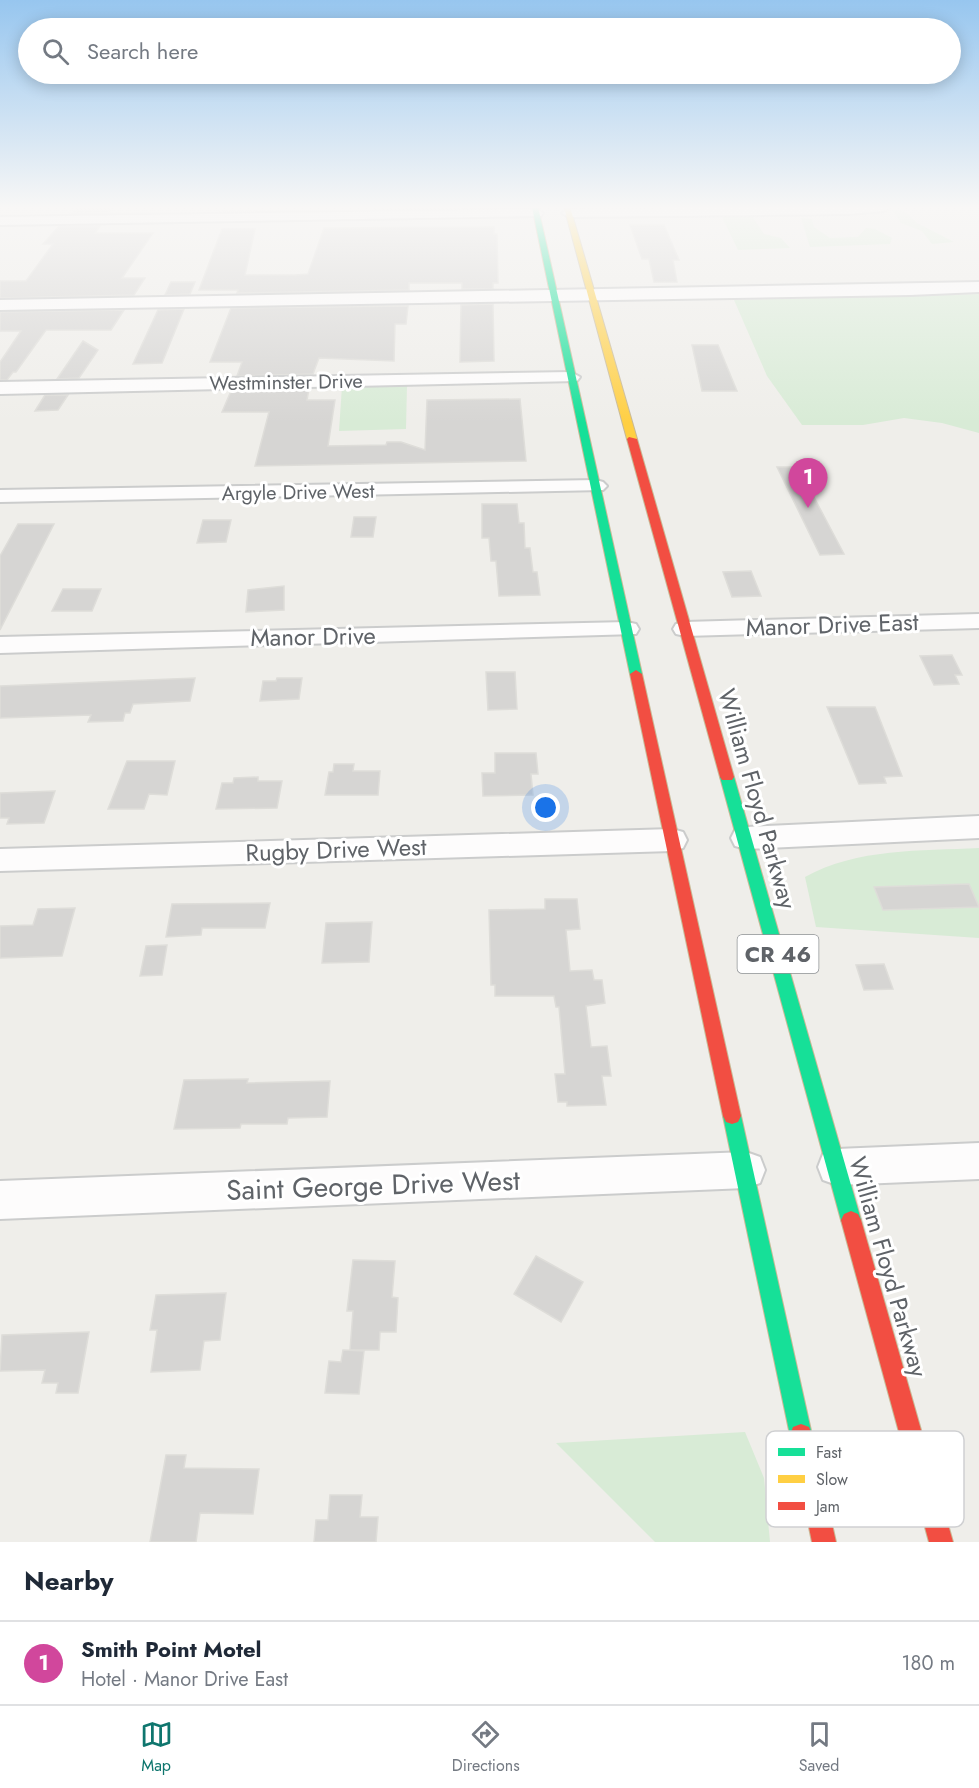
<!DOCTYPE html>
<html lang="en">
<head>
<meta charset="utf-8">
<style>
  body { margin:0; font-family:Jost,sans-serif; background:#f2f2f3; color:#1f2937 }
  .you { position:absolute; left:546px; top:808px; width:21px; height:21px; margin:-15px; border:4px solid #fff; border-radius:50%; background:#1a73e8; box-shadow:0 0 0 9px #1a73e833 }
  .badge { display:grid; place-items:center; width:39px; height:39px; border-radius:50%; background:#0f766e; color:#fff; font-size:20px; font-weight:700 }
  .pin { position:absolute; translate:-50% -50px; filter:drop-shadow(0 2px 3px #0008) }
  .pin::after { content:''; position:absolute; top:32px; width:21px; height:18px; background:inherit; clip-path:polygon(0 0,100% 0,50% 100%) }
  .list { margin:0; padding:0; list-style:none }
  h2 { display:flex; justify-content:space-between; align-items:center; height:78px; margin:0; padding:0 24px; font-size:26px }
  h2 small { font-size:20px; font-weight:400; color:#747a83 }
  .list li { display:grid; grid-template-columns:39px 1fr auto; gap:18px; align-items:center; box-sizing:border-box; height:84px; padding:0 24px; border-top:2px solid #e0e1e3 }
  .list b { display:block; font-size:22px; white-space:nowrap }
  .list p { margin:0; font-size:20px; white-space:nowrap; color:#747a83 }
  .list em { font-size:20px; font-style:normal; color:#747a83 }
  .icon { flex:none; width:33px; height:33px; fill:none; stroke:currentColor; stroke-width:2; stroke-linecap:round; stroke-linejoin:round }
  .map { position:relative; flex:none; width:979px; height:1542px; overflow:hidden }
  .search { position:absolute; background:#fff; box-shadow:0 3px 15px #0003; left:18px; right:18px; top:18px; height:66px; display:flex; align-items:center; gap:15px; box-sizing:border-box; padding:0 21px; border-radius:33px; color:#747a83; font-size:22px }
  .sheet { height:162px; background:#fff }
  nav { display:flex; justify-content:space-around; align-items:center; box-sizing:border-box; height:84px; border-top:2px solid #e0e1e3; background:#fff; font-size:16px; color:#747a83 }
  nav a { display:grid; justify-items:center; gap:3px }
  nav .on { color:#0f766e }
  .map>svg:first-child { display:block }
</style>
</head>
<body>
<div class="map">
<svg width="979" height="1542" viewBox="0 0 979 1542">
  <rect width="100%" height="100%" fill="#efeeea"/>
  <g fill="#d8ebd6">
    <path d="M903,210L917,223L954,242L932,244L922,231L901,223L893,211Z"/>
    <path d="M743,214L752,216L764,234L781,238L790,248L738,250L721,215Z"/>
    <path d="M801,218L812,219L814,227L830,238L858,237L866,228L875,229L892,238L890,244L810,247Z"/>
    <path d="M979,294V433L942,423L904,418L863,425H802L767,376L734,300Z"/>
    <path d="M407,385L406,429L339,431L342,386Z"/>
    <path d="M979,848V938L816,927L805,877C857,848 921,851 979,848Z"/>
    <path d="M745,1432L764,1478L770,1542H655L556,1443Z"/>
  </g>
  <g fill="#d6d5d3" stroke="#deddd9" stroke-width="1.5">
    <path d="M78,207H113L108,213L71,214Z"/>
    <path d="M630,225H664L679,260H673L677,282H654L649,259H642Z"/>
    <path d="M59,226H100L95,233H153L122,278H145L134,295L0,298V281H26L53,244H43Z"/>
    <path d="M494,227V234H497L498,283H493V289H462V283H409V290L237,293L238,290H199L222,229H255L245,275H295L308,274L324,228Z"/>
    <path d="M171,282H195L190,294L165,295Z"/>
    <path d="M493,304L494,361L460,362L461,305Z"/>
    <path d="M408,306L406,324H395L394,361L319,358L313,374L237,376L242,362H210L231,308Z"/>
    <path d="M184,309L162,363L133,364L158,310Z"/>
    <path d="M124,310L111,330H46L16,372H13L7,380H0V362L21,331H0V312Z"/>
    <path d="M83,341L98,350L79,378L57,379Z"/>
    <path d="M692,345H718L737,391H702Z"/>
    <path d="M309,389L307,400H335L328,446L386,445L387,442H401L425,450L427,400L520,399L526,461L255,466L269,412H222L231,391Z"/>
    <path d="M45,395H68L58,410L35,411Z"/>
    <path d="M777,467H798L844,554L820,555Z"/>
    <path d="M482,504H517L519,523H524L525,548H530L533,572H537L540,595L499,596L496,561H491L489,538H482Z"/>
    <path d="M354,517H376L373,537H351Z"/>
    <path d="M203,520H231L226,542L197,543Z"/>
    <path d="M18,524H54L0,630V556Z"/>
    <path d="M751,571L761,596L732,597L723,572Z"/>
    <path d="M284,586V610L246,612L248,590Z"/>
    <path d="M63,589H101L92,611H52Z"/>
    <path d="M952,655L962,675H955L959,684L934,685L920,656Z"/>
    <path d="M486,672H515L517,709L488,710Z"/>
    <path d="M195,678L190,701L133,704L130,713H125L123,721L88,722L91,715L0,718V686Z"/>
    <path d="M277,678H302L299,699L260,701L263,681H276Z"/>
    <path d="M827,707H875L902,776L884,777L886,783L859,784Z"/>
    <path d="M495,753H536L538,774H531L533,795L483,796L482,773H495Z"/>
    <path d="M127,761H175L167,795L149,794L144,809H108Z"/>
    <path d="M334,764H354L353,771H380L378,795H325L329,772H333Z"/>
    <path d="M258,777V781H282L277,808L216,809L222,783H233L234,778Z"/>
    <path d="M55,791L44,823L7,824L9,818H0V793Z"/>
    <path d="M969,884L979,907L883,910L874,887Z"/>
    <path d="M545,899H577L580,929L566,930L570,971L592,970L594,980H602L605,1003L586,1006L591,1047L607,1046L611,1076H602L606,1105L567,1106V1102H558L555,1074H565L559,1007H556L554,996H495V985H491L489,910L545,909Z"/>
    <path d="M270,903L265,928H202L201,935L166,937L172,904Z"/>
    <path d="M75,908L62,956L0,958V926L33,925L38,909Z"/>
    <path d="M372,922L369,962L322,963L326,923Z"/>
    <path d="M167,945L162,975L140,976L146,946Z"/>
    <path d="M884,964L893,989L864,990L856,965Z"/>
    <path d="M248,1079L247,1083L330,1081L327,1117L288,1118L287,1124H241L240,1128L174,1129L184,1080Z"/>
    <path d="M536,1256L583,1282L561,1322L514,1294Z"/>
    <path d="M353,1260L395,1261L392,1297L398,1298L396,1332H380L379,1350H350L353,1311H347Z"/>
    <path d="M226,1293L220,1340L204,1341L200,1370L151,1372L157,1330H150L156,1295Z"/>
    <path d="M89,1332L78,1393H56L58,1383H42L45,1370L0,1371L2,1335Z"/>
    <path d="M343,1350L364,1351L359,1394L325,1393L329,1361L341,1362Z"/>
    <path d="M166,1455H186L184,1468L259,1469L253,1514L200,1513L196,1542H150Z"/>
    <path d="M330,1495H362L360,1517H378L376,1542H314L316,1520H328Z"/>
  </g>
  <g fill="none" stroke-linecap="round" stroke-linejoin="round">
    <defs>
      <g id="street">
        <path d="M777,207H891L884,211L849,214L569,217L562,213L569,209Z"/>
        <path d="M536,209L543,213L541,216L0,225V217Z"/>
        <path d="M979,282V292L910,295L0,310V300Z"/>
        <path d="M571,372L580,377L577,381L0,394V382Z"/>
        <path d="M596,480L603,482L607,486L603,490L0,502V490Z"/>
        <path d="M979,614V628L685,636L676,634L673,629L676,624L685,622Z"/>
        <path d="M627,622L636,624L639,629L636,634L0,653V637Z"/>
        <path d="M979,816V838L746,849L735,846L731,838L735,830L746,827Z"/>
        <path d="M672,829L683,832L687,840L683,848L672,851L0,871V849Z"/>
        <path d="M979,1143V1179L837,1185L823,1180L818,1167L823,1154L837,1149Z"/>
        <path d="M746,1152L760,1157L765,1170L760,1183L746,1188L0,1219V1181Z"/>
      </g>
      <g id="fast">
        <path d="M532,207H538L642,674L636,678L630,674Z"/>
        <path d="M727,772L734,777L861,1220L858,1226L851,1229L844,1226L841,1220L720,777Z"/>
        <path d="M732,1108L738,1110L741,1116L812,1435L809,1443L801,1446L793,1443L790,1435L723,1116L726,1110Z"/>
      </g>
      <path id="slow" d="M564,207H570L637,439L635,441L627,439Z"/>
      <g id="jam">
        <path d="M629,437L637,439L734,777L732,780H722L720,777L627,439Z"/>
        <path d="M636,670L642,674L741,1116L738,1122L732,1124L726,1122L723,1116L630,674Z"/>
        <path d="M851,1211L858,1214L861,1220L953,1542H929L841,1220L844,1214Z"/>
        <path d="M801,1424L809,1427L812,1435L836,1542H812L790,1435L793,1427Z"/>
      </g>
    </defs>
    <use href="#street" stroke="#cbcccc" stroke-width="4"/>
    <use href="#fast" stroke="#c8b996" stroke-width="2"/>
    <use href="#slow" stroke="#c8b996" stroke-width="2"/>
    <use href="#jam" stroke="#c8b996" stroke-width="2"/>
    <use href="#street" fill="#fdfcfc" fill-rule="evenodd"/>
    <use href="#fast" fill="#16e098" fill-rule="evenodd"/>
    <use href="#slow" fill="#ffcf43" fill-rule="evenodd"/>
    <use href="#jam" fill="#f24e42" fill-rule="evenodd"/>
  </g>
  <linearGradient id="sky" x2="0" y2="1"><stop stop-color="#97c6ef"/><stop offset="0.49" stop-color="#f8f7f6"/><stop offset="1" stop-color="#f8f7f6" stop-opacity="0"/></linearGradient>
  <rect width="979" height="423" fill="url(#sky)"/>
  <g text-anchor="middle" stroke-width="6" stroke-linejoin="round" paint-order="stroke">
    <g font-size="20" fill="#5f6368" stroke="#fff">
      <text transform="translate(286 382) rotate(-1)" y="7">Westminster Drive</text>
      <text transform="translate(298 492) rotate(-1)" y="7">Argyle Drive West</text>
    </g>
    <rect fill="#fff" stroke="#8f9295" stroke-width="1.5" x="737.5" y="935" width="81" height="38" rx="4.5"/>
    <g font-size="22" font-weight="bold" fill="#5f6368">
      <text x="778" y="962">CR 46</text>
    </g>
    <g font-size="24" fill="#5f6368" stroke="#fff">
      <text transform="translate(832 625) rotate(-2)" y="8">Manor Drive East</text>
      <text transform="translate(313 637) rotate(-1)" y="8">Manor Drive</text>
      <text transform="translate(757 799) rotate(74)" y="8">William Floyd Parkway</text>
      <text transform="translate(336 850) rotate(-2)" y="8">Rugby Drive West</text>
      <text transform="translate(888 1267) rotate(74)" y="8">William Floyd Parkway</text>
    </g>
    <g font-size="28" fill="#5f6368" stroke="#fff">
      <text transform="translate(373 1185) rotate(-2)" y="10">Saint George Drive West</text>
    </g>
  </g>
  <rect x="766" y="1431" width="198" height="96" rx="9" fill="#fff" stroke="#cfd0d2" stroke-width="1.5"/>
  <rect x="778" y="1448" width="27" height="8" fill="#16e098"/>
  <rect x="778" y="1475" width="27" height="8" fill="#ffcf43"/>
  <rect x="778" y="1502" width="27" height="8" fill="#f24e42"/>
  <g font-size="16" fill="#5f6368">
    <text x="816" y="1458">Fast</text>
    <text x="816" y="1485">Slow</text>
    <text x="816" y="1512">Jam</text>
  </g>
</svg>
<div class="you"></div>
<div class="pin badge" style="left:808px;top:508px;background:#d1479c">1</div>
<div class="search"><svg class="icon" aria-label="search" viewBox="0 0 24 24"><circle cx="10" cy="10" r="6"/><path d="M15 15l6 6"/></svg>Search here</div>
</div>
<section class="sheet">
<h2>Nearby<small></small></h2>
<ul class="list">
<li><span class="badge" style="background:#d1479c">1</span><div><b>Smith Point Motel</b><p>Hotel · Manor Drive East</p></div><em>180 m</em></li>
</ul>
</section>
<nav>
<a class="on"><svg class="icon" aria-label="map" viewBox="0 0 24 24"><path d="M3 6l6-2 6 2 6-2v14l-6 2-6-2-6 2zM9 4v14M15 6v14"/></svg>Map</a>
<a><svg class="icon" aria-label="directions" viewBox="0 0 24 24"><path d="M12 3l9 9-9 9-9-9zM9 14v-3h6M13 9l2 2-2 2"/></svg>Directions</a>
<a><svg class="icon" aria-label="saved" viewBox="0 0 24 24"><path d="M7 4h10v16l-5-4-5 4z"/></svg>Saved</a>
</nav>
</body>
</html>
